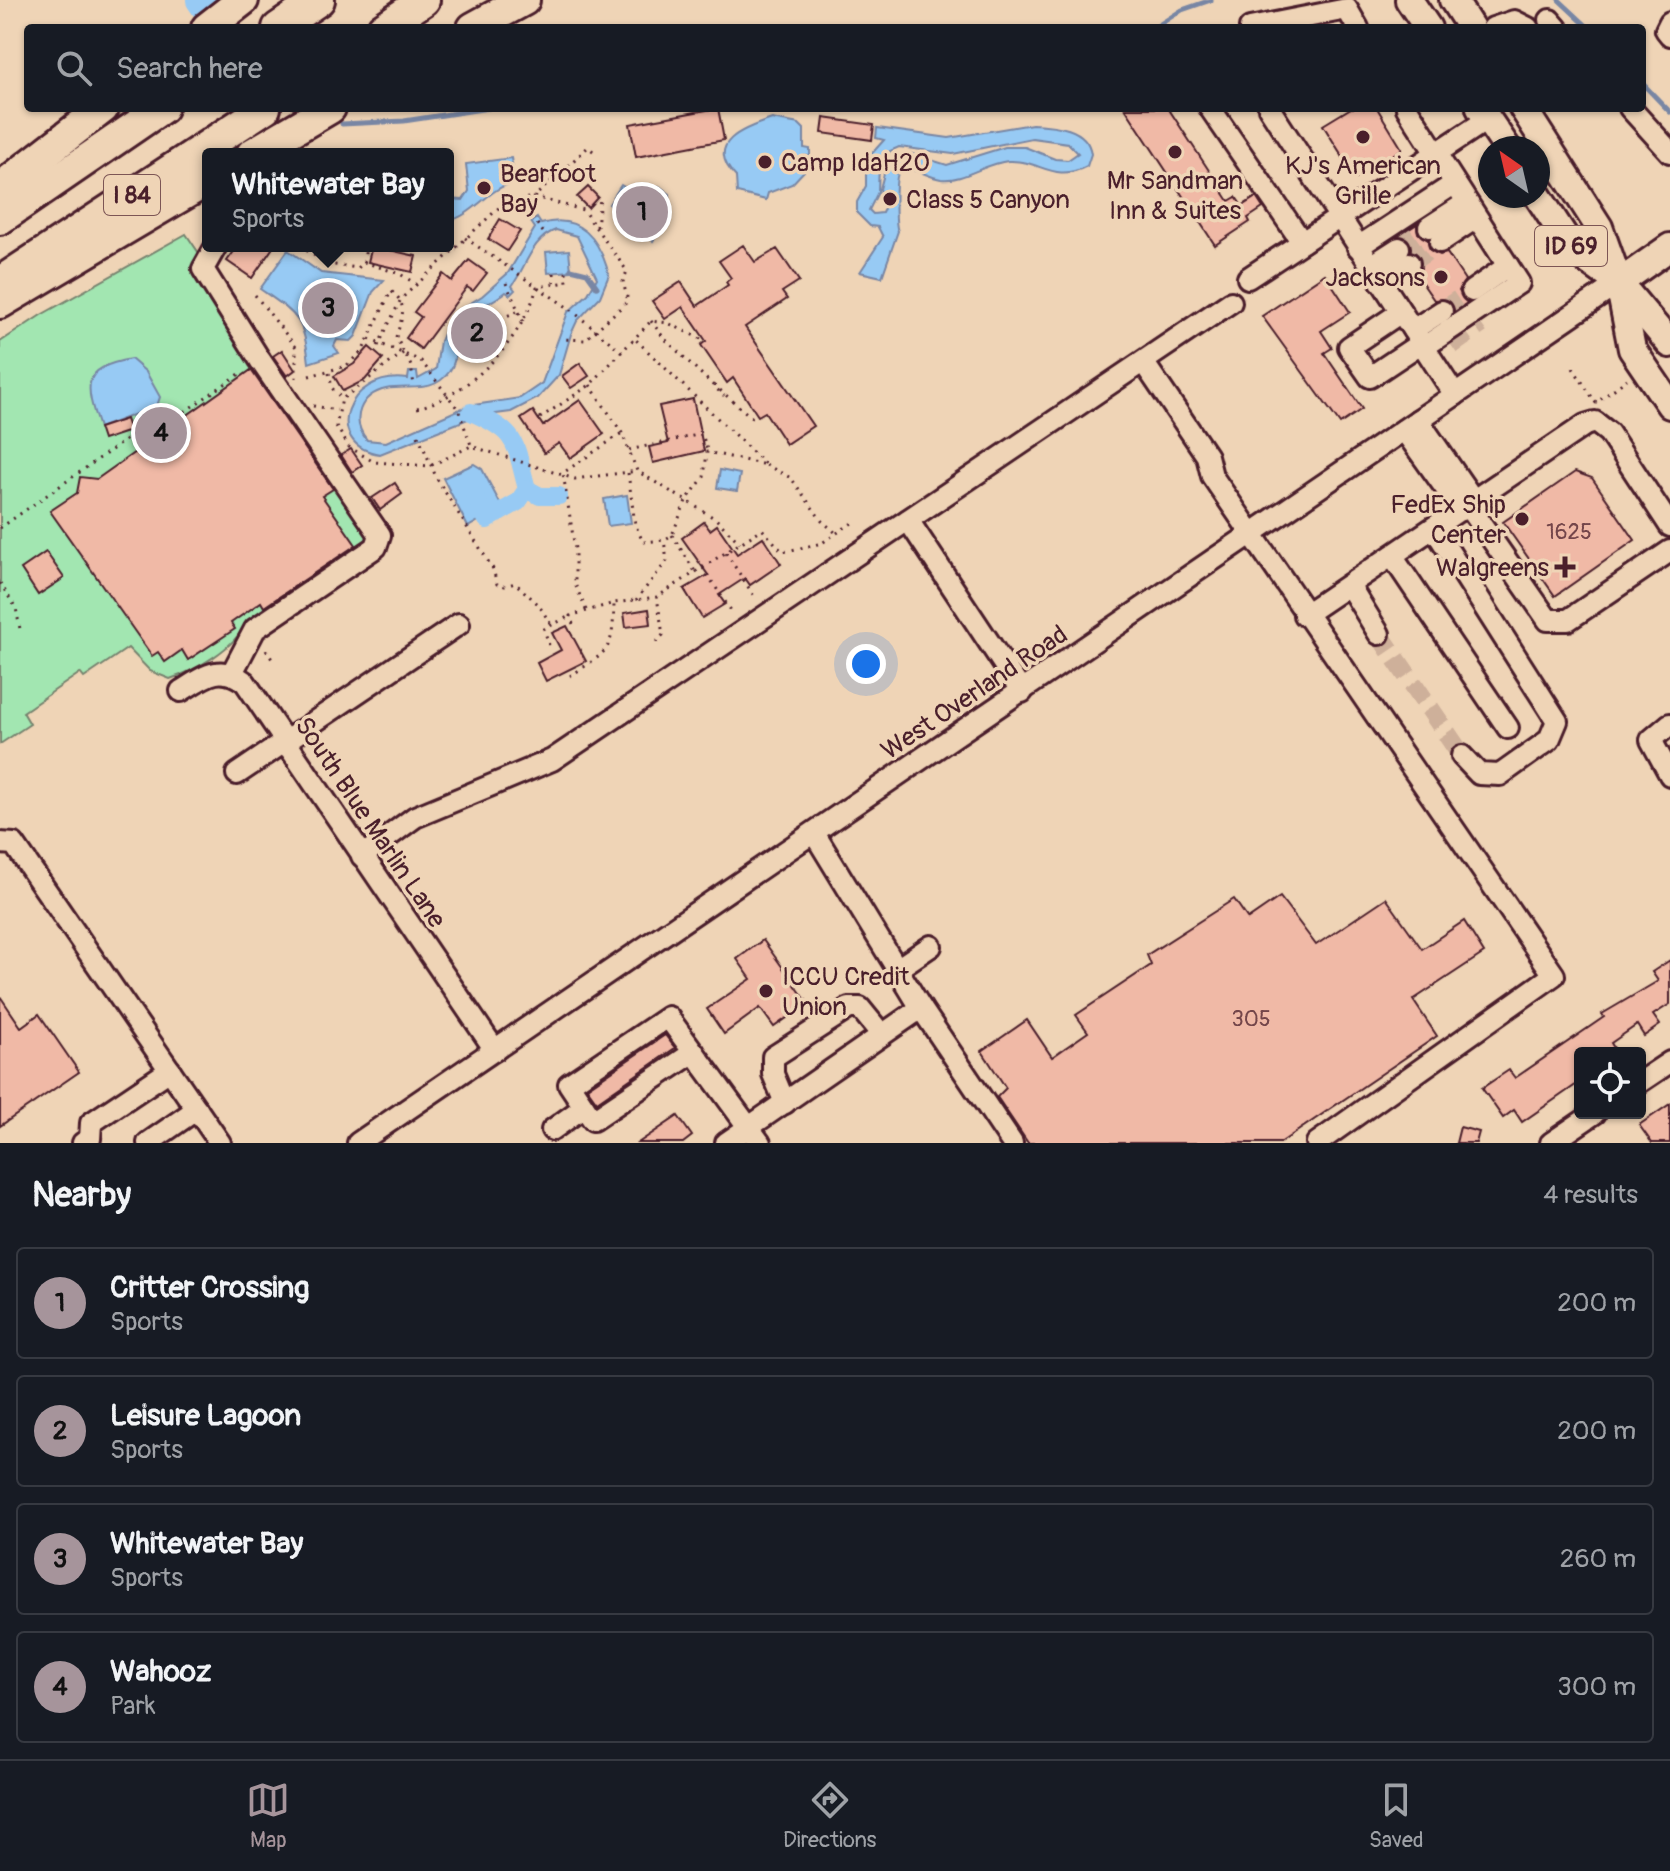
<!DOCTYPE html>
<html lang="en">
<head>
<meta charset="utf-8">
<style>
  body { margin:0; font-family:Pangolin,sans-serif; background:#20242c; color:#f1f3f6 }
  .controls { position:absolute; right:24px; bottom:24px; display:grid; overflow:hidden; border-radius:8px; box-shadow:0 2px 6px #0004 }
  .controls button { width:72px; height:72px; display:grid; place-items:center; padding:0; border:0; border-bottom:2px solid #363941; background:#171b24; color:#f1f3f6; font:40px sans-serif }
  .compass { position:absolute; left:1478px; top:136px; width:72px; height:72px; border-radius:50%; background:#171b24; box-shadow:0 2px 6px #0004; rotate:326deg }
  .you { position:absolute; left:866px; top:664px; width:28px; height:28px; margin:-20px; border:6px solid #fff; border-radius:50%; background:#1a73e8; box-shadow:0 0 0 12px #1a73e833 }
  .badge { display:grid; place-items:center; width:52px; height:52px; border-radius:50%; background:#a6949b; color:#111; font-size:26px; font-weight:700 }
  .pin { position:absolute; translate:-50% -50%; border:4px solid #fff; box-shadow:0 2px 8px #0006 }
  .popup { position:absolute; left:202px; top:148px; width:252px; height:104px; box-sizing:border-box; display:grid; place-content:center; border-radius:8px; background:#171b24; filter:drop-shadow(0 2px 6px #0005); font-size:26px; white-space:nowrap; color:#9ea1a6 }
  .popup b { font-size:30px; color:#f1f3f6 }
  .popup::after { content:''; position:absolute; left:50%; top:100%; margin-left:-16px; border:16px solid transparent; border-top-color:#171b24 }
  .list { margin:0; padding:0; list-style:none }
  h2 { display:flex; justify-content:space-between; align-items:center; height:104px; margin:0; padding:0 32px; font-size:34px }
  h2 small { font-size:26px; font-weight:400; color:#9ea1a6 }
  .list li { display:grid; grid-template-columns:52px 1fr auto; gap:24px; align-items:center; box-sizing:border-box; height:112px; margin:0 16px 16px; padding:0 16px; border:2px solid #363941; border-radius:8px }
  .list b { display:block; font-size:30px; white-space:nowrap }
  .list p { margin:0; font-size:26px; white-space:nowrap; color:#9ea1a6 }
  .list em { font-size:26px; font-style:normal; color:#9ea1a6 }
  .icon { flex:none; width:44px; height:44px; fill:none; stroke:currentColor; stroke-width:2; stroke-linecap:round; stroke-linejoin:round }
  .map { position:relative; flex:none; width:1670px; height:1143px; overflow:hidden }
  .search { position:absolute; background:#171b24; box-shadow:0 2px 6px #0004; left:24px; right:24px; top:24px; height:88px; display:flex; align-items:center; gap:20px; box-sizing:border-box; padding:0 28px; border-radius:8px; color:#9ea1a6; font-size:30px }
  .sheet { height:616px; background:#171b24 }
  nav { display:flex; justify-content:space-around; align-items:center; box-sizing:border-box; height:112px; border-top:2px solid #363941; background:#171b24; font-size:22px; color:#9ea1a6 }
  nav a { display:grid; justify-items:center; gap:4px }
  nav .on { color:#a6949b }
  .map>svg:first-child { display:block }
</style>
</head>
<body>
<div class="map">
<svg width="1670" height="1143" viewBox="0 0 1670 1143">
  <rect width="100%" height="100%" fill="#efd4b6"/>
  <filter id="ink" filterUnits="userSpaceOnUse"><feTurbulence type="fractalNoise" baseFrequency=".0125" numOctaves="2"/><feDisplacementMap in="SourceGraphic" scale="16" xChannelSelector="R" yChannelSelector="G"/><feConvolveMatrix kernelMatrix="1 2 1 2 8 2 1 2 1" color-interpolation-filters="sRGB"/></filter>
  <g filter="url(#ink)">
    <path fill="#a2e6b1" stroke="#76826e" stroke-width="2" d="M186,234L383,524L370,540L245,623C236,648 194,671 170,679L150,671L128,648L84,678L80,673L23,712L30,724L0,744V342L41,315Z"/>
    <g fill="#97caf4" stroke="#7886a4" stroke-width="2" fill-rule="evenodd">
      <path d="M772,119L799,124L804,129V148L810,149V156H804V171L792,184L768,193L766,200L737,193L736,177C703,143 744,128 772,119Z"/>
      <path d="M1032,124C1054,125 1088,127 1091,154L1087,166C1053,184 1040,159 1008,161C986,163 962,182 941,179C924,176 916,166 899,171C894,178 895,225 898,231L882,277L860,272L883,237L878,227L870,226L857,213V202L866,186V160L884,140L876,138L877,128L949,138ZM1032,138L1068,143L1078,153L1068,160L1055,159L1025,147H1005L947,165L909,153L886,166L880,189L885,206L882,213L873,214L869,210L878,192L879,164L890,151L899,147L953,154Z"/>
      <path d="M511,158L515,182C488,188 475,215 448,221V199L463,200L469,191L466,164Z"/>
      <path d="M621,185L645,199L659,186L670,194V201L660,208L669,215L653,241L609,204Z"/>
      <path d="M537,218L541,224C580,212 600,240 609,275L600,297L577,321L571,334L559,375L538,398L511,412L473,417L380,454C322,446 345,370 408,379L409,372H417L418,379L436,369L440,341L451,315L482,296L508,273L535,228L531,222ZM556,230L577,236L597,278L588,294L568,312L542,383L520,398L467,406L386,442L367,440C350,420 360,395 386,389C408,384 432,395 449,372C460,358 452,340 461,325C470,311 493,302 506,292L510,295L515,290L512,286C526,267 532,238 556,230Z"/>
      <path d="M288,250L321,273L384,280L373,292L356,336L351,341L337,340L334,346L339,353L309,363C304,317 297,315 260,289Z"/>
      <path d="M569,250L571,271L548,273L546,252Z"/>
      <path d="M482,314L492,318L495,331L485,349L471,354L462,343L463,328Z"/>
      <path d="M131,359L146,372L160,397L157,406L99,428C85,385 80,368 131,359Z"/>
      <path d="M474,464L482,469L502,507L468,527L443,478Z"/>
      <path d="M720,470L740,474L737,491L717,488Z"/>
      <path d="M627,495L631,523L608,526L604,499Z"/>
    </g>
    <g fill="none" stroke-linecap="round" stroke-linejoin="round">
      <g stroke="#7886a4" stroke-width="5">
        <path d="M1559,0L1589,28"/>
        <path d="M1154,28L1182,10L1211,0"/>
        <path d="M1642,83L1670,112"/>
        <path d="M342,124L404,121L489,108"/>
        <path d="M571,269L587,273L597,287"/>
      </g>
      <g stroke="#97caf4" stroke-width="18">
        <path d="M471,412C519,433 514,441 527,489L518,502L487,520L474,495"/>
        <path d="M527,489L540,496H559"/>
      </g>
      <path stroke="#97caf4" stroke-width="30" d="M201,0L215,20"/>
    </g>
    <g fill="#f0b9a6" stroke="#4a1f2b" stroke-width="2">
      <path d="M718,108L724,140L636,157L630,124Z"/>
      <path d="M1125,108H1168L1229,201L1236,197L1242,206L1256,197L1263,208L1248,218L1250,222L1215,245Z"/>
      <path d="M1351,108H1377L1402,149L1356,178L1323,125Z"/>
      <path d="M824,118L874,125L872,140L822,133Z"/>
      <path d="M588,187L598,197L588,208L577,197Z"/>
      <path d="M500,219L520,231L507,251L488,239Z"/>
      <path d="M1417,224L1418,233L1428,240L1430,250L1440,255L1447,253L1465,280L1459,291L1467,303L1455,311L1447,299L1434,300L1416,274L1421,268L1420,256L1411,251L1409,240L1400,235Z"/>
      <path d="M743,245L755,262L777,249L799,281L782,292L787,299L745,327L813,426L786,444L765,412L758,416L733,378L727,383L701,345L706,341L683,307L665,319L652,301L681,282L697,306L728,285L726,282L731,278L719,261Z"/>
      <path d="M238,246H274L252,278L227,261Z"/>
      <path d="M372,246L416,256L412,272L368,262Z"/>
      <path d="M469,260L487,273L473,291L467,287L421,349L406,338L421,317L414,312L443,274L452,281Z"/>
      <path d="M1325,274L1350,312L1321,331L1332,348L1324,353L1362,409L1340,424L1262,316Z"/>
      <path d="M369,347L383,359L365,380L343,391L334,376L354,364Z"/>
      <path d="M282,350L295,370L287,376L273,356Z"/>
      <path d="M580,363L589,376L571,388L562,376Z"/>
      <path d="M251,370L333,489L322,496L356,545L264,607L261,602L231,623L235,629L188,660L182,650L165,662L158,652L152,656L50,511L77,493L80,477L97,479Z"/>
      <path d="M693,399L704,451L653,463L649,447L668,443L659,406Z"/>
      <path d="M580,400L604,434L570,458L559,443L544,453L521,419L533,411L543,426Z"/>
      <path d="M126,419L130,431L103,440L99,428Z"/>
      <path d="M351,449L362,465L352,472L341,455Z"/>
      <path d="M1575,472L1592,478L1635,540L1555,596L1503,522Z"/>
      <path d="M395,483L402,494L380,510L372,498Z"/>
      <path d="M704,522L710,530L717,525L737,554L763,537L781,564L750,585L745,578L719,595L725,604L702,618L684,589L708,575L682,538Z"/>
      <path d="M46,552L64,578L38,595L21,569Z"/>
      <path d="M649,609L651,624L626,627L624,613Z"/>
      <path d="M567,626L586,661L546,681L537,663L561,650L552,633Z"/>
      <path d="M1280,897L1316,945L1386,898L1422,949L1464,921L1484,953L1413,1000L1437,1036L1280,1143H1028L997,1097L1006,1088L982,1051L1027,1020L1052,1057L1088,1032L1076,1015L1151,965L1147,955L1234,899L1248,919Z"/>
      <path d="M763,940L808,1003L774,1027L760,1008L724,1034L707,1009L751,979L737,959Z"/>
      <path d="M1670,960V1004L1653,1015L1660,1025L1644,1036L1637,1025L1611,1043L1617,1053H1580V1082L1522,1122L1514,1110L1503,1118L1482,1088L1509,1070L1515,1078L1604,1017L1602,1014L1658,981L1652,972Z"/>
      <path d="M0,996L21,1027L39,1014L79,1072L0,1126Z"/>
      <path d="M665,1035L675,1048L597,1102L587,1088Z"/>
      <path d="M1670,1104V1143H1652L1639,1125Z"/>
      <path d="M678,1116L692,1136L683,1143H638Z"/>
      <path d="M1460,1127L1479,1132L1476,1143H1456Z"/>
    </g>
    <g fill="none" stroke-linecap="round" stroke-linejoin="round">
      <g stroke="#ceb09a" stroke-width="20" stroke-dasharray="20 10" stroke-linecap="butt">
        <path d="M1399,248L1429,227"/>
        <path d="M1409,263L1440,242"/>
        <path d="M1442,311L1472,291"/>
        <path d="M1451,345L1481,324"/>
        <path d="M1379,634L1462,756"/>
      </g>
      <defs>
        <g id="minor">
          <path d="M1550,20L1557,28"/>
          <path d="M1670,22L1666,30L1670,35"/>
          <path d="M1250,28L1347,9L1358,28"/>
          <path d="M1493,28L1514,21L1528,28"/>
          <path d="M1210,108L1302,242"/>
          <path d="M1269,108L1455,395"/>
          <path d="M1407,108L1519,283L1424,347"/>
          <path d="M1630,108L1670,152"/>
          <path d="M1429,227L1466,203"/>
          <path d="M1440,242L1476,218"/>
          <path d="M216,246L203,269L260,360L380,535L376,547L255,629L232,673"/>
          <path d="M1358,247L1454,184"/>
          <path d="M1371,266L1399,248"/>
          <path d="M1248,278L1488,119"/>
          <path d="M1381,282L1409,263"/>
          <path d="M1472,291L1508,266"/>
          <path d="M1401,312L1349,347L1370,377L1421,343"/>
          <path d="M1413,330L1442,311"/>
          <path d="M1144,363L1207,456L1212,476L1554,975L1317,1143"/>
          <path d="M1418,420L1474,501"/>
          <path d="M1404,430L1461,510"/>
          <path d="M1468,505L1548,620H1568L1670,551"/>
          <path d="M908,520L1022,692"/>
          <path d="M1434,528L1557,721L1549,740L1500,775L1479,774L1462,756"/>
          <path d="M1392,556L1508,728"/>
          <path d="M1349,585L1379,634"/>
          <path d="M1304,615L1585,425L1595,422L1609,433L1670,526"/>
          <path d="M181,691C205,676 220,663 245,682L495,1050"/>
          <path d="M1670,724L1651,740L1670,775"/>
          <path d="M237,774L459,624"/>
          <path d="M814,833L921,1008L1012,1143"/>
          <path d="M0,843L14,844L220,1143"/>
          <path d="M362,856L415,817L552,760L1231,302"/>
          <path d="M897,969L931,946"/>
          <path d="M694,1052L593,1120L569,1084L668,1017L749,1128L760,1143"/>
          <path d="M1640,1082L1670,1062"/>
          <path d="M785,1103L773,1074V1057L849,1008H860L882,1035"/>
          <path d="M552,1130L584,1107"/>
          <path d="M83,1143L90,1139L91,1123L170,1070"/>
          <path d="M148,1143L197,1109"/>
          <path d="M358,1143L1619,283"/>
          <path d="M726,1143L921,1008"/>
          <path d="M1551,1143L1595,1113"/>
        </g>
        <g id="major">
          <path d="M1409,0L1428,28"/>
          <path d="M1453,0L1471,28"/>
          <path d="M1480,108L1507,148"/>
          <path d="M1523,108L1599,227L1619,283L1632,349L1670,405"/>
          <path d="M1538,196L1573,250L1619,283L1670,344"/>
          <path d="M1619,283L1670,247"/>
        </g>
        <g id="highway">
          <path d="M207,28L243,0"/>
          <path d="M278,28L319,0"/>
          <path d="M383,28L424,0"/>
          <path d="M473,28L524,0"/>
          <path d="M252,154L330,108"/>
          <path d="M0,188L103,108"/>
          <path d="M0,219L162,108"/>
          <path d="M0,282L265,108"/>
          <path d="M0,303L208,180"/>
        </g>
      </defs>
      <use href="#minor" stroke="#4a1f2b" stroke-width="26"/>
      <use href="#major" stroke="#4a1f2b" stroke-width="32"/>
      <use href="#highway" stroke="#4a1f2b" stroke-width="36"/>
      <g stroke="#4a1f2b" stroke-width="3" stroke-dasharray="2 6" stroke-linecap="butt">
        <path d="M597,227L600,198"/>
        <path d="M543,232L527,210L534,197L588,147L597,154"/>
        <path d="M465,238L570,309L622,352"/>
        <path d="M300,246L327,264L358,268L364,262L400,274L416,284"/>
        <path d="M425,246L457,249"/>
        <path d="M364,262L366,246"/>
        <path d="M554,273V284"/>
        <path d="M506,283L523,321"/>
        <path d="M255,295L296,347V378"/>
        <path d="M493,321L517,312"/>
        <path d="M651,321L664,338L724,396"/>
        <path d="M369,339L421,361L458,409L471,445"/>
        <path d="M378,346L401,299L505,202L534,197L583,210L627,271L623,282L628,301L585,340L563,339"/>
        <path d="M483,350L492,360"/>
        <path d="M403,353L342,399L336,426L349,447L374,462L430,466L471,446L575,479L637,471"/>
        <path d="M1573,368L1596,403L1627,379"/>
        <path d="M329,373L332,388L342,399"/>
        <path d="M309,376L346,366L363,350L391,291C409,305 402,317 396,337L411,366L414,385"/>
        <path d="M590,385L622,433L637,471L716,519L740,543"/>
        <path d="M714,385L756,421"/>
        <path d="M313,406L337,410"/>
        <path d="M417,408C470,395 523,339 537,287L567,282L566,272"/>
        <path d="M540,418L590,385L651,321L668,323L701,339"/>
        <path d="M418,435L437,479L493,569L497,584L505,586L515,583L538,604L552,626"/>
        <path d="M629,450L702,434L707,450"/>
        <path d="M766,465L791,478L822,521L836,533"/>
        <path d="M628,473L635,524L643,542L664,540L672,535L686,501L704,477L707,452L766,465L633,337"/>
        <path d="M0,528L157,418L168,423L244,371"/>
        <path d="M672,535L696,573"/>
        <path d="M726,553L754,596"/>
        <path d="M703,568L732,612"/>
        <path d="M0,583L16,608L20,629"/>
        <path d="M636,600L667,561L664,540"/>
        <path d="M586,610L575,584V549L563,473L622,433"/>
        <path d="M573,624L570,616L614,603L657,597L762,529L783,552L822,543L855,521"/>
        <path d="M656,642L663,635L657,597"/>
        <path d="M549,645L544,629L568,617"/>
        <path d="M266,650L274,662"/>
        <path d="M570,676C610,650 613,651 614,603"/>
      </g>
      <use href="#minor" stroke="#efd4b6" stroke-width="20"/>
      <use href="#major" stroke="#efd4b6" stroke-width="26"/>
      <use href="#highway" stroke="#efd4b6" stroke-width="30"/>
    </g>
  </g>
  <g fill="#4a1f2b" stroke="#efd4b6" stroke-width="3">
    <circle cx="1363" cy="137" r="8"/>
    <circle cx="1175" cy="152" r="8"/>
    <circle cx="765" cy="162" r="8"/>
    <circle cx="484" cy="188" r="8"/>
    <circle cx="890" cy="199" r="8"/>
    <circle cx="1441" cy="277" r="8"/>
    <circle cx="1522" cy="519" r="8"/>
    <path d="M1561 555h8v8h8v8h-8v8h-8v-8h-8v-8h8z"/>
    <circle cx="766" cy="991" r="8"/>
  </g>
  <g text-anchor="middle" stroke-width="7" stroke-linejoin="round" paint-order="stroke">
    <g font-size="22" fill="#74464a">
      <text x="1569" y="539">1625</text>
      <text x="1251" y="1026">305</text>
    </g>
    <g fill="#efd4b6" stroke="#7c5555" stroke-width="2">
      <rect x="104" y="175" width="56" height="40" rx="6"/>
      <rect x="1535" y="226" width="72" height="40" rx="6"/>
    </g>
    <g font-size="24" font-weight="bold" fill="#4a1f2b">
      <text x="132" y="203">I 84</text>
      <text x="1571" y="254">ID 69</text>
    </g>
    <g font-size="26" fill="#4a1f2b" stroke="#efd4b6" text-anchor="start">
      <text x="781" y="171">Camp IdaH2O</text>
      <text x="1363" y="174" text-anchor="middle">KJ's American<tspan x="1363" dy="30">Grille</tspan></text>
      <text x="500" y="182">Bearfoot<tspan x="500" dy="30">Bay</tspan></text>
      <text x="1175" y="189" text-anchor="middle">Mr Sandman<tspan x="1175" dy="30">Inn &amp; Suites</tspan></text>
      <text x="906" y="208">Class 5 Canyon</text>
      <text x="1425" y="286" text-anchor="end">Jacksons</text>
      <text x="1506" y="513" text-anchor="end">FedEx Ship<tspan x="1506" dy="30">Center</tspan></text>
      <text x="1549" y="576" text-anchor="end">Walgreens</text>
      <text x="782" y="985">ICCU Credit<tspan x="782" dy="30">Union</tspan></text>
    </g>
    <g font-size="26" fill="#4a1f2b" stroke="#efd4b6">
      <text transform="translate(974 692) rotate(-34)" y="9">West Overland Road</text>
      <text transform="translate(371 822) rotate(56)" y="9">South Blue Marlin Lane</text>
    </g>
  </g>
</svg>
<div class="controls">
<button><svg class="icon" aria-label="locate" viewBox="0 0 24 24"><circle cx="12" cy="12" r="6"/><path d="M12 2v4M12 18v4M2 12h4M18 12h4"/></svg></button>
</div>
<svg class="compass" viewBox="-18 -18 36 36"><path d="M0-13l5 13h-10z" fill="#e53935"/><path d="M0 13l5-13h-10z" fill="#9ea1a6"/></svg>
<div class="you"></div>
<div class="pin badge" style="left:642px;top:212px">1</div>
<div class="pin badge" style="left:477px;top:333px">2</div>
<div class="pin badge" style="left:328px;top:308px">3</div>
<div class="popup"><b>Whitewater Bay</b>Sports</div>
<div class="pin badge" style="left:161px;top:433px">4</div>
<div class="search"><svg class="icon" aria-label="search" viewBox="0 0 24 24"><circle cx="10" cy="10" r="6"/><path d="M15 15l6 6"/></svg>Search here</div>
</div>
<section class="sheet">
<h2>Nearby<small>4 results</small></h2>
<ul class="list">
<li><span class="badge">1</span><div><b>Critter Crossing</b><p>Sports</p></div><em>200 m</em></li>
<li><span class="badge">2</span><div><b>Leisure Lagoon</b><p>Sports</p></div><em>200 m</em></li>
<li><span class="badge">3</span><div><b>Whitewater Bay</b><p>Sports</p></div><em>260 m</em></li>
<li><span class="badge">4</span><div><b>Wahooz</b><p>Park</p></div><em>300 m</em></li>
</ul>
</section>
<nav>
<a class="on"><svg class="icon" aria-label="map" viewBox="0 0 24 24"><path d="M3 6l6-2 6 2 6-2v14l-6 2-6-2-6 2zM9 4v14M15 6v14"/></svg>Map</a>
<a><svg class="icon" aria-label="directions" viewBox="0 0 24 24"><path d="M12 3l9 9-9 9-9-9zM9 14v-3h6M13 9l2 2-2 2"/></svg>Directions</a>
<a><svg class="icon" aria-label="saved" viewBox="0 0 24 24"><path d="M7 4h10v16l-5-4-5 4z"/></svg>Saved</a>
</nav>
</body>
</html>
